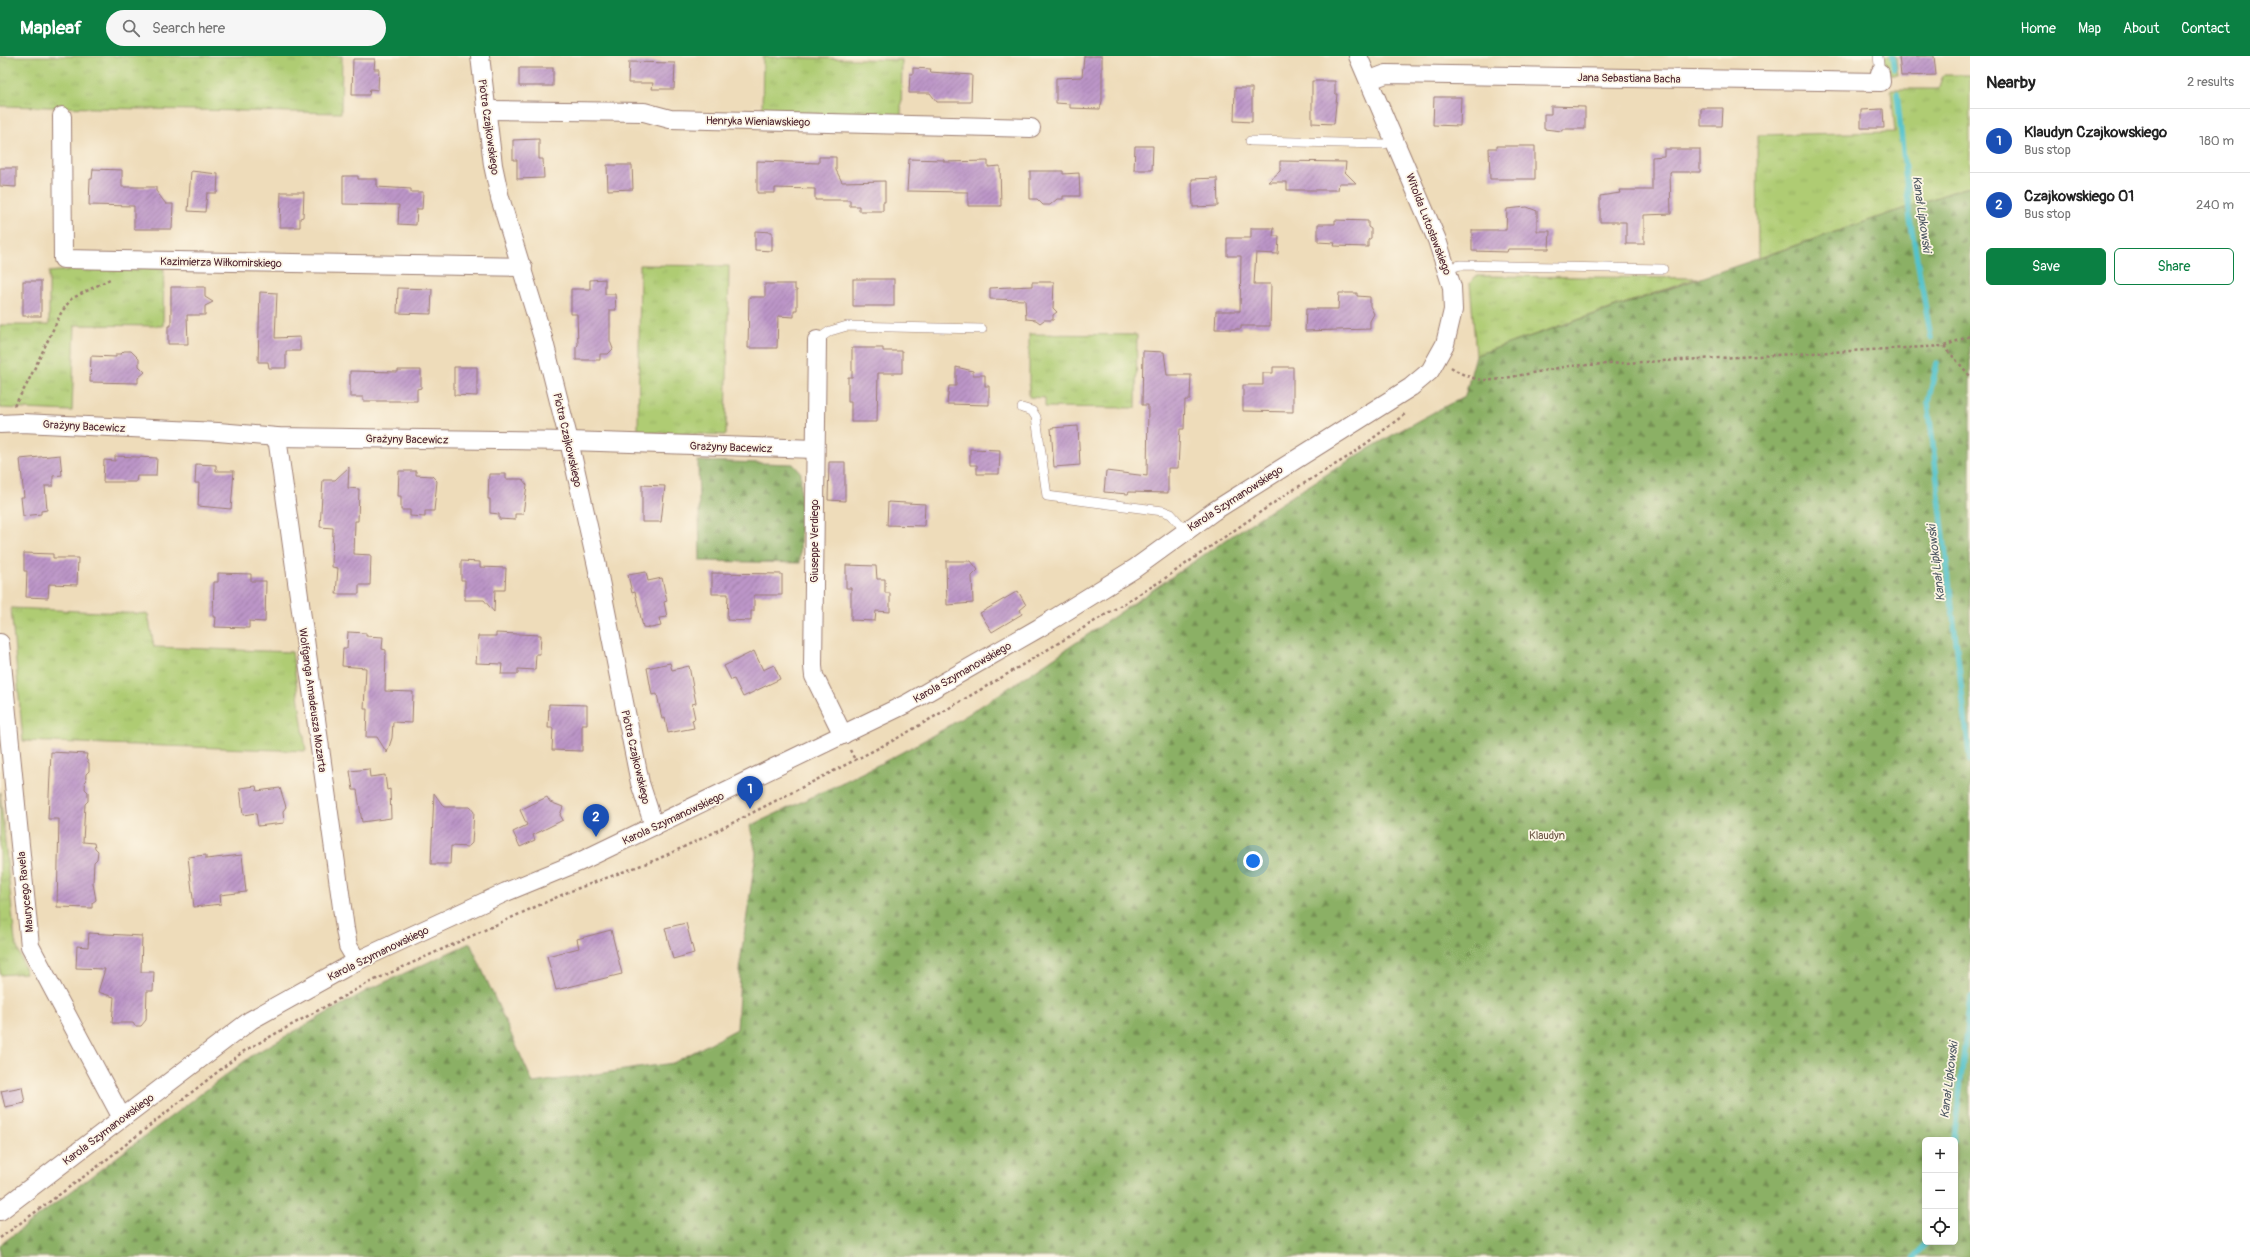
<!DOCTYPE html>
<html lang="en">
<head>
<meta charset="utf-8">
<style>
  body { margin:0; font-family:Pangolin,sans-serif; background:#f6f6f6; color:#222 }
  .controls { position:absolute; right:12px; bottom:12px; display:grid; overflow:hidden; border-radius:6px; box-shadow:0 2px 6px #0003 }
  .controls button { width:36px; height:36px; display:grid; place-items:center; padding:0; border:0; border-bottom:1px solid #e0e0e0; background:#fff; color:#222; font:20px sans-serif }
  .you { position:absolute; left:1253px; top:805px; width:14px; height:14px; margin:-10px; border:3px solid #fff; border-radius:50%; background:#1a73e8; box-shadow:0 0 0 6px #1a73e833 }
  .badge { display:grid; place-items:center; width:26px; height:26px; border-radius:50%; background:#0b8043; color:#fff; font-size:13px; font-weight:700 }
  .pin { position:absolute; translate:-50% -33px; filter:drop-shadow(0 1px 2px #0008) }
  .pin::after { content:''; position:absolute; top:21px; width:14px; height:12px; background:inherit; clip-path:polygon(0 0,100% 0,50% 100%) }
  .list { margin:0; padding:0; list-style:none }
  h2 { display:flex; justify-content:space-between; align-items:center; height:52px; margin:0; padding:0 16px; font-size:17px }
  h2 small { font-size:13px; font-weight:400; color:#767676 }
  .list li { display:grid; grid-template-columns:26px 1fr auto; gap:12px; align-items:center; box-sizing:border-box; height:64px; padding:0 16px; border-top:1px solid #e0e0e0 }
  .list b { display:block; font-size:15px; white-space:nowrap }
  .list p { margin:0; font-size:13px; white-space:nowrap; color:#767676 }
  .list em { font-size:13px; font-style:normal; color:#767676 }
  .actions { display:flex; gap:8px; padding:12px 16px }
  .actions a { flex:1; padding:9px 0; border:1px solid #0b8043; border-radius:6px; text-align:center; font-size:14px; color:#0b8043 }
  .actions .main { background:#0b8043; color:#fff }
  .icon { flex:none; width:22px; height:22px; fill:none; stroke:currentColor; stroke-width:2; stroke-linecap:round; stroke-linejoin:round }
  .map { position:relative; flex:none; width:1970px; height:1201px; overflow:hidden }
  header { display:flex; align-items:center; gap:24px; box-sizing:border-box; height:56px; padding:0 20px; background:#0b8043; color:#fff }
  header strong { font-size:19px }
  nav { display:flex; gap:22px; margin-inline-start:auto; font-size:14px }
  .search { width:280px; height:36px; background:#f6f6f6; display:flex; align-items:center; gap:10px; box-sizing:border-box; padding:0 14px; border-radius:22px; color:#767676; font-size:15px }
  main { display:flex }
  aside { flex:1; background:#fff }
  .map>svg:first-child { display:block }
</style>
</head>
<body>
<header>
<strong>Mapleaf</strong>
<div class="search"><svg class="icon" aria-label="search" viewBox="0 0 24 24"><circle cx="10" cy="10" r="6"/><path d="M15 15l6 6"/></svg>Search here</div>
<nav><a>Home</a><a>Map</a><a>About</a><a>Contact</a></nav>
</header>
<main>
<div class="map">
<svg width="1970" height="1201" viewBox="0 0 1970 1201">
  <defs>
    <pattern id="grass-tufts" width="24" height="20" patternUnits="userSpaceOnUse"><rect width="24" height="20" fill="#afcc73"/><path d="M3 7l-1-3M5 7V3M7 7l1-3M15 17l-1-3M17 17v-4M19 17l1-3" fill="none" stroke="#98af64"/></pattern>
    <pattern id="forest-firs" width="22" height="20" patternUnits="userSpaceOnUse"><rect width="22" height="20" fill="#8bb065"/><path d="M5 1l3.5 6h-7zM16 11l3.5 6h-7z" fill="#748f53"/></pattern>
    <pattern id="building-hatch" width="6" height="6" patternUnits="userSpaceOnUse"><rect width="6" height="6" fill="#bc95c8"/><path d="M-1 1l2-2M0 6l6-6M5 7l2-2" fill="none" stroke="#9b79a3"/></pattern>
  </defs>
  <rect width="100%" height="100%" fill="#fcf5e5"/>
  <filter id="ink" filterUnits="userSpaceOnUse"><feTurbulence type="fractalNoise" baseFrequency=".025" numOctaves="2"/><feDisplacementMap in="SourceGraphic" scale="8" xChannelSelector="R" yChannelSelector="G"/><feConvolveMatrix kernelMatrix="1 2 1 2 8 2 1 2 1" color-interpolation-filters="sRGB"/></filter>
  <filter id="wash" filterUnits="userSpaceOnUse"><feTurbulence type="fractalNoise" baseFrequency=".012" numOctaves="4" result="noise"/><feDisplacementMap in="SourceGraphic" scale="16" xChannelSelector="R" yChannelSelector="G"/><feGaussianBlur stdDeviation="0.9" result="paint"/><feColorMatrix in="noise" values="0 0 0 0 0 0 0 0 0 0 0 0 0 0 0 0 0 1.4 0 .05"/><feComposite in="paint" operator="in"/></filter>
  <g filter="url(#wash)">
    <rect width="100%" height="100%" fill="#eedcba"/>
    <g fill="url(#grass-tufts)" stroke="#7c764f">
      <path d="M0,0H342L341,57L0,50Z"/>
      <path d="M1884,0H1896L1898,19H1886Z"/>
      <path d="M763,1L902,4L901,60L762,57Z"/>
      <path d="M1943,19H1970V130L1758,202L1757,79L1895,76L1891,33H1938Z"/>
      <path d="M640,209L729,210L726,379L638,376Z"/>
      <path d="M88,212H164L163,270L75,269L72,355L0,352V269H49V216Z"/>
      <path d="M1476,220L1698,222L1476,299L1470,227Z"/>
      <path d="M1029,278L1137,279L1136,352L1045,351V342L1029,341Z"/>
      <path d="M11,552L148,558L154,591L292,596L306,695L23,685Z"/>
      <path d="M0,736L15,885L26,917L0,919Z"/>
    </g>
    <g fill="url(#forest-firs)" stroke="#6a6848" fill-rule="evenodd">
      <path d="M1970,130V1201H0V1189L254,998L368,934L470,887L533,1027L673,1007L737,973L741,900L756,797L750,770C824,735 901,701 970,657C1135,552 1290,428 1465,340L1476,299ZM1925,1084H1955V1186H1925Z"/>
      <path d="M698,405L793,408L801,417L800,507L700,505Z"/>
    </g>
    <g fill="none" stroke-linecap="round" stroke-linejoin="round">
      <g stroke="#55c3cb" stroke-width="5.5">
        <path d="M1892,0L1894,13"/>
        <path d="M1897,37L1910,163L1931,282"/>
        <path d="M1937,307L1928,346L1970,705"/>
        <path d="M1954,1084L1970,942"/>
        <path d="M1914,1201L1928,1186"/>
      </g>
    </g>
    <g id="blocks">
      <g fill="url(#building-hatch)">
        <path d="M1084,0H1102V45L1100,53L1070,52V48L1056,47V22L1082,21Z"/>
        <path d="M1899,0H1934L1936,19L1901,20Z"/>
        <path d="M353,3H375L374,13H379L378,34L370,33L369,39H352Z"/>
        <path d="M629,6L675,7L674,33H652L653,27H628Z"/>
        <rect x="519" y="12" width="34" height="18"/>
        <path d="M913,12L931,13L930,16L972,19L971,46H937L930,37H909L910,18H913Z"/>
        <path d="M1312,25H1335V38H1337L1334,68L1312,67Z"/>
        <path d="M1235,32H1252V66L1234,65Z"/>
        <path d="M1434,41H1461L1460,70L1433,69Z"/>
        <path d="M1551,50L1585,51V73H1562V75L1544,73V58H1551Z"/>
        <path d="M1701,52H1723L1722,70H1701Z"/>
        <path d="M1883,53L1884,72H1861V54Z"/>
        <path d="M539,83V103H543L544,122L517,123V104H513V84Z"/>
        <path d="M1135,90H1153L1152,114H1134Z"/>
        <path d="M1497,90H1535V123H1490L1489,92H1497Z"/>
        <path d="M1664,93H1700V116H1670L1671,158L1644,159V188H1626V166H1600V140L1620,137L1619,134H1652V101L1664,100Z"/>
        <path d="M819,101H836V114L842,126L885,125V146H883V155H859V150H850V144H815V133L775,132V137H757V105L819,107Z"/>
        <path d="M909,103L944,104V106L988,105V111L1000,110L1001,150H968V136L907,135Z"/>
        <path d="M1280,105L1346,106L1345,116L1356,127H1339L1338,134H1287V126H1268L1280,115Z"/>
        <path d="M607,109H632L633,133L608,134Z"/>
        <path d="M0,112H16V131L0,130Z"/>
        <path d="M93,113L122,114V131H156V135L166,148H173L172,173H134V150L89,149L90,123H92Z"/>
        <path d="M191,115L218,118L217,137H207L205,156L188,155Z"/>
        <path d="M1030,115H1063V118L1079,117L1080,140H1063V143H1057L1050,149H1043L1037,143H1030Z"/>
        <path d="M343,120H358V123H377V131L411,133V136H423L422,153H417L416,169L398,168L399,149L343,148Z"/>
        <path d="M1217,122L1218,150L1193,151L1192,123Z"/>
        <path d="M281,136H304L303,161L300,162V171H280Z"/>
        <path d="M1527,151L1537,155V175H1550L1549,193H1508L1507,196L1472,195V174H1506L1507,153Z"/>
        <path d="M1335,164L1368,165V171L1371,173V182L1368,184V191L1334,190L1335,187L1318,186V168H1335Z"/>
        <path d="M1251,172H1274L1273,180H1279L1278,198L1256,197L1254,228H1271L1270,270H1241V273H1215L1216,255H1240L1241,200H1227V182H1251Z"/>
        <path d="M755,175L772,176V195L755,194Z"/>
        <path d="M605,223V238H615L616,254H610V285L613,293L608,298H600V304H576V291L578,289L577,258H571V233H590V224Z"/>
        <rect x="853" y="223" width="41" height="27"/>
        <rect x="23" y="225" width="18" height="35"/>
        <path d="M1032,226H1054L1053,252L1057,256L1053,259V264H1044L1040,267L1036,264L1026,263L1025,244L990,243V232L1032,230Z"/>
        <path d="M765,228H795V234H797V254H794V261L778,260L777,292H748L749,241H765Z"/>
        <path d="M171,231H205V241L213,246L205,250V259H187L188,288H168V270H171Z"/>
        <path d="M398,232L432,233L431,258L397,257Z"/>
        <path d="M260,236L277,237L275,282L300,281V295H286V312H269L268,306H258Z"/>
        <path d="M1339,237H1357V240L1370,241V250L1374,258L1370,265V273L1305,275L1306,253H1338Z"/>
        <path d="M852,292H883V295H902V317H878L877,366H851V346H848V321H852Z"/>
        <path d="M124,295H131L139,303V310L145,316L138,322V327L90,326L91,300L116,301V298H121Z"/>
        <path d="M1143,295L1164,296L1167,319H1191L1190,344H1185L1184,373H1180L1178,412H1168V437L1129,436L1128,438L1104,436L1106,415L1147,420L1148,349H1142Z"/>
        <path d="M454,311H477V340L454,339Z"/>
        <path d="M956,311L973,315V319H985V330H989V349L947,348L949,330H956Z"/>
        <path d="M1273,311H1293V356L1243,355V329H1263V317H1273Z"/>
        <path d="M398,314H421V332L417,333V345H363V341H350V315L398,316Z"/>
        <path d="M1078,370L1080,409L1054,411L1051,372Z"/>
        <path d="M970,393L1000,394L999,418H977V409H970Z"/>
        <path d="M60,399L62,419L53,420V430H45L47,454L41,455V458L23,460L21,441H24L20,403Z"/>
        <path d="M115,400L157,402L156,420H137L136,426H103L104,404L115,405Z"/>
        <path d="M829,406H845V445L828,444Z"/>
        <path d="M196,408L216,409V415H234L231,453L198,450L199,427H195Z"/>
        <path d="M349,411L348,432L359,433L358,465H355L354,498L371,499L370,529H359V538H336L338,512L332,511L333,472L320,471L323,424H335Z"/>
        <path d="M399,415H416V419L432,420L437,425L434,455H425V461L410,460V454H401V440H398Z"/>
        <path d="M489,418H506V423H522L527,429L523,458H515V464L499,463V458L490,457V443H488Z"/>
        <path d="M642,429L665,430L661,466H642Z"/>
        <path d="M888,446L925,448L924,470L887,469Z"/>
        <path d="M24,497L53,498V502H78L77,529L49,528L48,542L26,541L27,515H24Z"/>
        <path d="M461,505L480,506V511L506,512L505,534H495L494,556L484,544H465V524H461Z"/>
        <path d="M946,505H971L978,514L972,520L973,547L947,549Z"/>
        <path d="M846,509L876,510L877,523H885V537H890V556L876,555L875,565L851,564V532H846Z"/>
        <path d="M646,516L648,525L662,522L667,545L664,546L667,561L659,562L661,570L651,572L643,571L635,536L632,537L628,519Z"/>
        <path d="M218,517L251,518V525H266L265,566L249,565V572L215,571L216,561H213L214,526H218Z"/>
        <path d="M712,517L782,518V539H754V555H751V565L727,564L728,538H712Z"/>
        <path d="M1018,535L1026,549L1020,554L1022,558L992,576L980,557Z"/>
        <path d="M348,576L366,577V580L383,581L382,593L386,594L385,635L413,636L412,667L393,666L392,682L387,697L377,681H366L367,653H364L366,612L342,610L343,592H347Z"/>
        <path d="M496,577L541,579L540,598H536L535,614L518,613V618H501L502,608L476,607L478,580H496Z"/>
        <path d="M754,595L763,614L774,609L780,623L743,641L734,623L731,624L724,610Z"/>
        <path d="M670,607L672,614L689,610L696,647L692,648L695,663L692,664L694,672L668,677L665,662L662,663L657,638L652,639L647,612Z"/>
        <path d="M549,648L587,649V669H582V695L552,694L553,672H548Z"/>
        <path d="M51,696L87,698L86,703L89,707V715L86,718L85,733L88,736V745L85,748L83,786L94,787L95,792L98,795L97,803L94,806L93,827L96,844L92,847V852L57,851L59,763H48Z"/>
        <path d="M369,713L370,721L385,719L387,734L390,733L391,762L362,766L357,734H353L350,715Z"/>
        <path d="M256,730L257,735L280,732L286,751L283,755L284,767L258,770L256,757L243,759L240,732Z"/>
        <path d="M434,737L444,751H470L474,756L472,787L468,791L451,790L450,808H431Z"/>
        <path d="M547,741L550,746L563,751L560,759L563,764L533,779L535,784L520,791L513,776L527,769L520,754Z"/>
        <path d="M206,799V803L242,799L246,836L220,839L221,848L194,851L188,801Z"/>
        <path d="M686,867L694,897L673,903L665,872Z"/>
        <path d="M611,874L622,918L556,934L547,900L579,892L577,883Z"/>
        <path d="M89,877L142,880L141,916H154L153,935H147L146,964L141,970H135L133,967H112L114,941L98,936L105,913L76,912L77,890L88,891Z"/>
        <path d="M22,1031L25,1047L5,1051L1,1035Z"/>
      </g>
    </g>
  </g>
  <g filter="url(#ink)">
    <use href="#blocks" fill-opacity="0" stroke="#9c7e72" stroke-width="1"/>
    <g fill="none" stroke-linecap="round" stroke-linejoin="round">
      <defs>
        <g id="service">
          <path d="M1878,0L1880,17"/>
          <path d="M1250,85L1384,88L1396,84"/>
          <path d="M1448,213L1460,209L1663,213"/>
          <path d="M817,284L830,275L847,270L982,273"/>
          <path d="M1022,352L1032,355L1036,361L1047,440L1163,455L1171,458L1185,474"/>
        </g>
        <g id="minor">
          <path d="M480,0L493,109L500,142L543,282L569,385L597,510L640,727L654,770"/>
          <path d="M1370,24L1386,18L1881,26L1880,17"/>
          <path d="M486,54L644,56L670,63L1031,72"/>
          <path d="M62,60L63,203L523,211"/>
          <path d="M817,284L813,610L814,620L843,679"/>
          <path d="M0,368L22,367L218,376L277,381L569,385L815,393"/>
          <path d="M277,381L345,873L348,890L357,905"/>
          <path d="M0,587L30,890L122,1062"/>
          <path d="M0,1155L251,964L357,905L506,836L579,806L908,647L1039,572L1134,513L1214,455L1411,331L1430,315L1445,288L1453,254L1452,231L1437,184L1358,0"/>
        </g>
      </defs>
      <use href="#service" stroke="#9c7e72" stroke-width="10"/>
      <use href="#minor" stroke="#9c7e72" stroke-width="20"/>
      <g stroke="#9c7e72" stroke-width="2.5" stroke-dasharray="3 3" stroke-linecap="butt">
        <path d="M1944,290L1970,320"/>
        <path d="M1451,311C1465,321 1478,325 1495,324L1569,310L1944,290L1970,280"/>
        <path d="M14,350L26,330L61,257L71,243L110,223"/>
        <path d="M850,694L855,704"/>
        <path d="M0,1182L101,1108L244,995L368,927L568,836L658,803L709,779L896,683L1004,620L1161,525L1288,437L1351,399L1405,358"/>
      </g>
      <use href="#service" stroke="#fff" stroke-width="9"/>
      <use href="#minor" stroke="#fff" stroke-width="18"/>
    </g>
  </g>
  <g text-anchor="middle" stroke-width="3.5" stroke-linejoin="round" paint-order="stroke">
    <g font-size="11" fill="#4a1f2b" stroke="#fcf5e5">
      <text transform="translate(1629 22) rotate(1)" y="4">Jana Sebastiana Bacha</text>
      <text transform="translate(758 65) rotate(1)" y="4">Henryka Wieniawskiego</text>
      <text transform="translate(489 71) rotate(82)" y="4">Piotra Czajkowskiego</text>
      <text transform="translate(1429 168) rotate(69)" y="4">Witolda Lutosławskiego</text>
      <text transform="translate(221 206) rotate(1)" y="4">Kazimierza Wiłkomirskiego</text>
      <text transform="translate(84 370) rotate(3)" y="4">Grażyny Bacewicz</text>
      <text transform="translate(407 383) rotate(1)" y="4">Grażyny Bacewicz</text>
      <text transform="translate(568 384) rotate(77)" y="4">Piotra Czajkowskiego</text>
      <text transform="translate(731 391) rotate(2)" y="4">Grażyny Bacewicz</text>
      <text transform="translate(1235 442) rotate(-33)" y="4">Karola Szymanowskiego</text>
      <text transform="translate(814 485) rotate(-90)" y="4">Giuseppe Verdiego</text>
      <text transform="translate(962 616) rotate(-30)" y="4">Karola Szymanowskiego</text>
      <text transform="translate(313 644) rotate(82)" y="4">Wolfganga Amadeusza Mozarta</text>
      <text transform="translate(636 701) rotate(77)" y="4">Piotra Czajkowskiego</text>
      <text transform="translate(673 762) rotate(-25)" y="4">Karola Szymanowskiego</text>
      <text transform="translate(25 836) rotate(-96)" y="4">Maurycego Ravela</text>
      <text transform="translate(378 897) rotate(-26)" y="4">Karola Szymanowskiego</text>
      <text transform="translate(108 1073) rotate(-37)" y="4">Karola Szymanowskiego</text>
    </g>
    <g font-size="11" fill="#685341" stroke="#fcf5e5">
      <text x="1547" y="783">Klaudyn</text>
    </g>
    <g font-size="12" font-style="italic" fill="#4e5863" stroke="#fcf5e5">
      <text transform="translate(1922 158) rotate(82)" y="4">Kanał Lipkowski</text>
      <text transform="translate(1936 507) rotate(-97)" y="4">Kanał Lipkowski</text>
      <text transform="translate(1949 1024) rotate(-83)" y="4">Kanał Lipkowski</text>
    </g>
  </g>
</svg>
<div class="controls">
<button>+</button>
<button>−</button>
<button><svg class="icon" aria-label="locate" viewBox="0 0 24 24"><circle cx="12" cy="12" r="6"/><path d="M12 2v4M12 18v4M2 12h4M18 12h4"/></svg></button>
</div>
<div class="you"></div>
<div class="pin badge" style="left:750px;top:753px;background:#1a4fb4">1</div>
<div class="pin badge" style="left:596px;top:781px;background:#1a4fb4">2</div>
</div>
<aside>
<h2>Nearby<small>2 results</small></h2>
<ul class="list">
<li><span class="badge" style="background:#1a4fb4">1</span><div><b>Klaudyn Czajkowskiego</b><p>Bus stop</p></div><em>180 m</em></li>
<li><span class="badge" style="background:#1a4fb4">2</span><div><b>Czajkowskiego 01</b><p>Bus stop</p></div><em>240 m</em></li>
</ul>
<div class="actions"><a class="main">Save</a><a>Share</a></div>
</aside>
</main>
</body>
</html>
